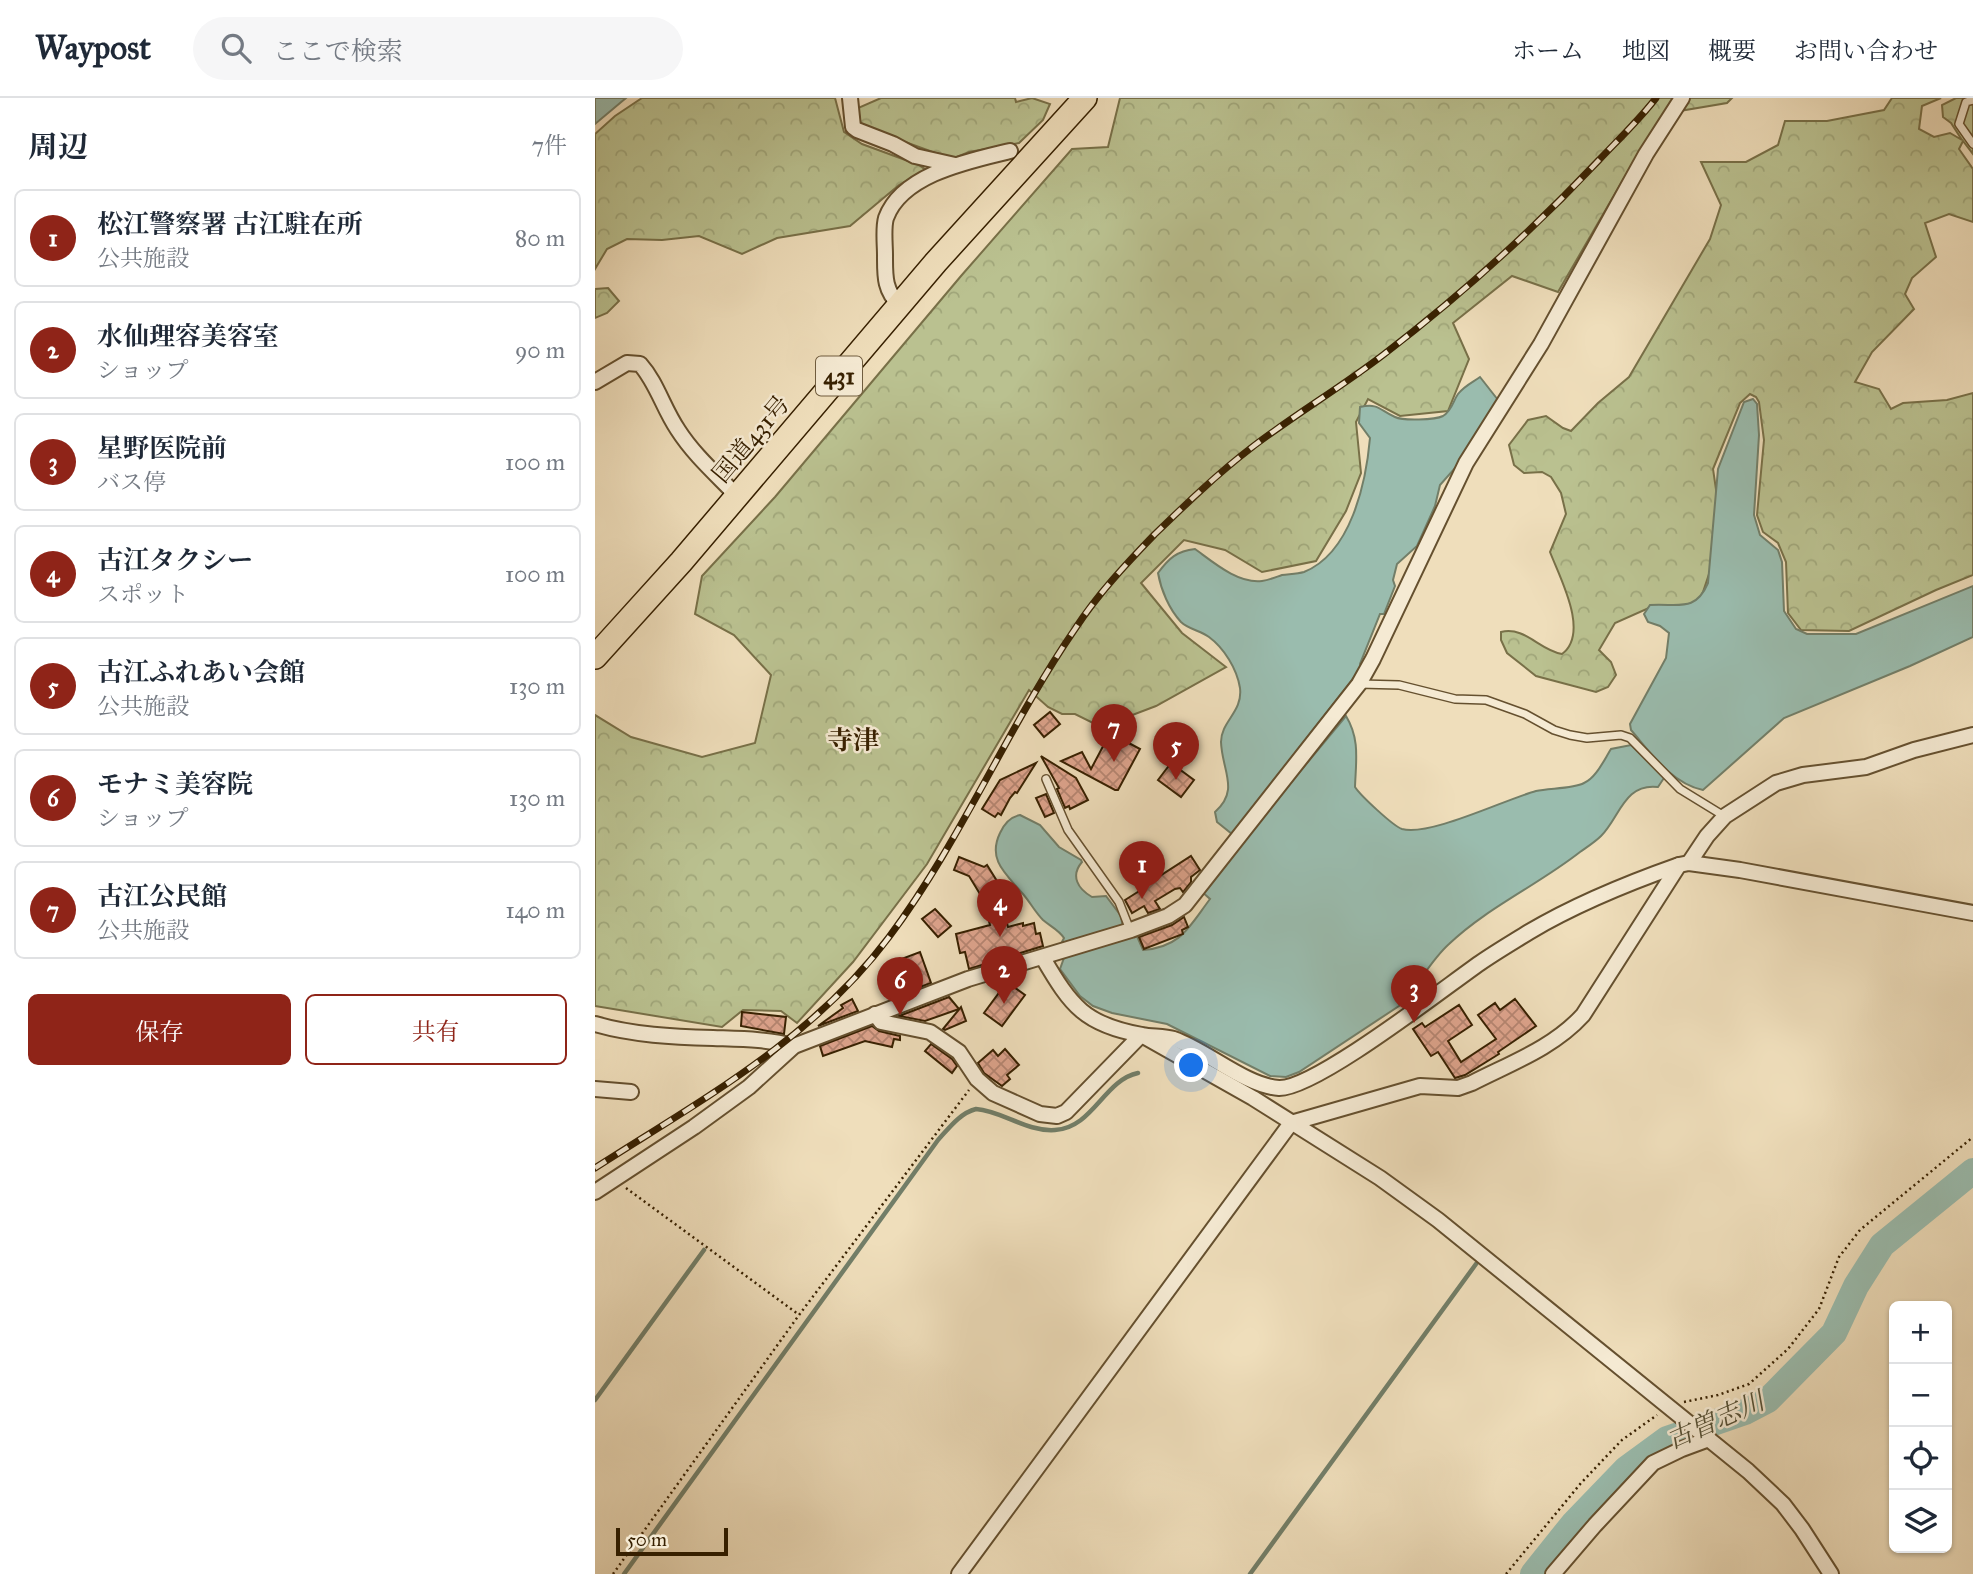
<!DOCTYPE html>
<html lang="ja">
<head>
<meta charset="utf-8">
<style>
  body { margin:0; font-family:"IM FELL Great Primer","Noto Serif JP",serif; background:#f6f6f7; color:#1f2937 }
  .controls { position:absolute; right:21px; bottom:21px; display:grid; overflow:hidden; border-radius:10px; box-shadow:0 2px 5px #0004 }
  .controls button { width:63px; height:63px; display:grid; place-items:center; padding:0; border:0; border-bottom:2px solid #e0e1e3; background:#fff; color:#1f2937; font:35px sans-serif }
  .scale { position:absolute; left:21px; bottom:18px; width:112px; box-sizing:border-box; padding-left:7px; border:4px solid #372000; border-top:0; font-size:19px; line-height:24px; white-space:nowrap; color:#372000; -webkit-text-stroke:5px #f5ead3; paint-order:stroke }
  .you { position:absolute; left:597px; top:968px; width:24px; height:24px; margin:-18px; border:5px solid #fff; border-radius:50%; background:#1a73e8; box-shadow:0 0 0 10px #1a73e833 }
  .badge { display:grid; place-items:center; width:46px; height:46px; border-radius:50%; background:#8f2418; color:#fff; font-size:23px; font-weight:700 }
  .pin { position:absolute; translate:-50% -58px; filter:drop-shadow(0 2px 4px #0008) }
  .pin::after { content:''; position:absolute; top:37px; width:24px; height:21px; background:inherit; clip-path:polygon(0 0,100% 0,50% 100%) }
  .list { margin:0; padding:0; list-style:none }
  h2 { display:flex; justify-content:space-between; align-items:center; height:91px; margin:0; padding:0 28px; font-size:30px }
  h2 small { font-size:23px; font-weight:400; color:#747a83 }
  .list li { display:grid; grid-template-columns:46px 1fr auto; gap:21px; align-items:center; box-sizing:border-box; height:98px; margin:0 14px 14px; padding:0 14px; border:2px solid #e0e1e3; border-radius:10px }
  .list b { display:block; font-size:26px; white-space:nowrap }
  .list p { margin:0; font-size:23px; white-space:nowrap; color:#747a83 }
  .list em { font-size:23px; font-style:normal; color:#747a83 }
  .actions { display:flex; gap:14px; padding:21px 28px }
  .actions a { flex:1; padding:16px 0; border:2px solid #8f2418; border-radius:10px; text-align:center; font-size:24px; color:#8f2418 }
  .actions .main { background:#8f2418; color:#fff }
  .icon { flex:none; width:38px; height:38px; fill:none; stroke:currentColor; stroke-width:2; stroke-linecap:round; stroke-linejoin:round }
  .map { position:relative; flex:none; width:1378px; height:1476px; overflow:hidden }
  header { display:flex; align-items:center; gap:42px; box-sizing:border-box; height:98px; padding:0 35px; background:#fff; border-bottom:2px solid #e0e1e3 }
  header strong { font-size:33px }
  nav { display:flex; gap:38px; margin-inline-start:auto; font-size:24px }
  .search { width:490px; height:63px; background:#f6f6f7; display:flex; align-items:center; gap:18px; box-sizing:border-box; padding:0 24px; border-radius:38px; color:#747a83; font-size:26px }
  main { display:flex }
  aside { flex:1; background:#fff }
  .map>svg:first-child { display:block }
</style>
</head>
<body>
<header>
<strong>Waypost</strong>
<div class="search"><svg class="icon" aria-label="search" viewBox="0 0 24 24"><circle cx="10" cy="10" r="6"/><path d="M15 15l6 6"/></svg>ここで検索</div>
<nav><a>ホーム</a><a>地図</a><a>概要</a><a>お問い合わせ</a></nav>
</header>
<main>
<aside>
<h2>周辺<small>7件</small></h2>
<ul class="list">
<li><span class="badge">1</span><div><b>松江警察署 古江駐在所</b><p>公共施設</p></div><em>80 m</em></li>
<li><span class="badge">2</span><div><b>水仙理容美容室</b><p>ショップ</p></div><em>90 m</em></li>
<li><span class="badge">3</span><div><b>星野医院前</b><p>バス停</p></div><em>100 m</em></li>
<li><span class="badge">4</span><div><b>古江タクシー</b><p>スポット</p></div><em>100 m</em></li>
<li><span class="badge">5</span><div><b>古江ふれあい会館</b><p>公共施設</p></div><em>130 m</em></li>
<li><span class="badge">6</span><div><b>モナミ美容院</b><p>ショップ</p></div><em>130 m</em></li>
<li><span class="badge">7</span><div><b>古江公民館</b><p>公共施設</p></div><em>140 m</em></li>
</ul>
<div class="actions"><a class="main">保存</a><a>共有</a></div>
</aside>
<div class="map">
<svg width="1378" height="1476" viewBox="0 0 1378 1476">
  <defs>
    <pattern id="forest-crowns" width="20" height="18" patternUnits="userSpaceOnUse" patternTransform="scale(1.75)"><rect width="20" height="18" fill="#bac190"/><path d="M2 6a3 3 0 1 1 6 0M12 15a3 3 0 1 1 6 0" fill="none" stroke="#a0a67a"/></pattern>
    <pattern id="building-cross-hatch" width="8" height="8" patternUnits="userSpaceOnUse" patternTransform="scale(1.75)"><rect width="8" height="8" fill="#dea48d"/><path d="M0 0l8 8M0 8l8-8" fill="none" stroke="#b58571"/></pattern>
  </defs>
  <rect width="100%" height="100%" fill="#efdebb"/>
  <filter id="stains"><feTurbulence type="fractalNoise" baseFrequency=".00286" numOctaves="4"/><feColorMatrix values="0 0 0 0 .2 0 0 0 0 .09 0 0 0 0 .02 0 0 0 .5 -.17"/></filter>
  <radialGradient id="worn" r=".72"><stop offset=".6" stop-color="#630" stop-opacity="0"/><stop offset="1" stop-color="#630" stop-opacity=".3"/></radialGradient>
  <g fill="url(#forest-crowns)" stroke="#787048" stroke-width="2">
    <path d="M47,0H240L249,34L267,46L324,67L331,72L304,87L255,128L182,140L147,156L104,138L67,142L32,141L12,151L0,171V36L20,18Z"/>
    <path d="M286,0H420L421,4L437,0L455,6L448,22L424,45L374,54L357,61L266,28L263,10Z"/>
    <path d="M525,0H1137L1132,5L1073,15L1039,63L963,194L917,178L858,225L874,261L853,313L805,318L773,301L761,324L766,375L751,413L721,463L667,474L630,452L589,442L546,485L587,535L631,569L561,608L506,629L480,616H467L453,609L434,592L332,766L258,864L202,925L186,913L148,912L127,929L0,908V617L36,639L107,659L160,645L176,577L139,537L100,516L107,478L180,399L366,178L477,51L513,49Z"/>
    <path d="M1297,0H1346L1327,8L1324,31L1339,39L1355,35L1367,42L1356,25L1348,19L1347,7L1361,0H1378V56L1368,43L1364,51L1378,71V124L1354,116L1330,125L1341,159L1317,180L1310,196L1319,211L1277,254L1260,284L1284,291L1296,311L1308,305L1352,302L1378,295V477L1341,492L1254,533L1206,532L1193,515L1191,464L1183,445L1168,434L1162,417L1169,342L1164,304L1161,299L1155,296L1145,305L1118,371L1123,405L1118,464L1107,497L1099,507L1056,509L1020,525L1004,552L1016,564L1021,577L1013,589L1001,594L941,578L912,555L906,542V534C930,528 944,552 967,556C995,535 965,480 955,454L971,416L966,395L956,379L947,374L929,375L919,367L914,347L933,322L951,318L968,330L976,333L1003,305L1034,279L1115,141L1126,107L1106,64H1151L1183,47L1190,23H1232L1289,12Z"/>
    <path d="M13,190L24,203L12,215L0,220V191Z"/>
  </g>
  <g fill="#9abcae" stroke="#727e68" stroke-width="2">
    <path d="M0,0H31L0,26Z"/>
    <path d="M885,279L903,302L861,369L845,387L840,408L822,448L802,466L798,482L800,488L789,516H785L765,566L767,569L637,736L622,724L620,714C645,692 627,673 626,644C626,623 648,614 645,590C642,571 629,550 614,539C606,533 593,531 586,524C574,511 566,492 563,475C574,460 582,453 600,451C618,464 643,486 667,483C674,482 681,479 687,477C694,476 702,476 709,474C756,455 771,385 775,340L764,325L765,309C784,305 784,312 800,319C808,323 840,322 848,318C857,313 858,303 863,296C869,288 878,284 885,279Z"/>
    <path d="M1158,301L1162,306L1164,337L1159,417L1165,437L1183,452L1187,464L1189,513L1201,531L1212,536H1261L1378,488V539L1315,568L1189,620L1108,692C1076,685 1056,655 1036,632L1035,626L1071,560L1074,535L1065,528L1053,524L1049,516L1055,507C1083,505 1100,515 1113,485L1123,371L1149,304Z"/>
    <path d="M751,618C765,641 761,662 760,689C765,697 798,728 807,731C834,739 911,701 941,693C954,690 978,691 989,685C1001,680 1009,662 1016,651L1036,647L1069,680L1063,689C1029,685 1025,719 1006,738C1000,744 992,749 985,754C943,787 893,809 854,846C834,864 823,889 804,908L704,974L691,979L675,978L572,926L517,915L498,908L485,898L465,871L470,857L541,836L548,852C586,849 594,829 615,801L606,793Z"/>
    <path d="M425,717L445,727L464,749L486,762L487,764C475,778 483,791 497,799L511,798L526,818L528,831L464,850L469,840C464,832 455,828 448,822C440,814 435,804 428,796C411,776 392,762 405,735C409,726 415,719 425,717Z"/>
  </g>
  <g fill="none" stroke-linecap="round" stroke-linejoin="round">
    <g stroke="#727e68" stroke-width="4.5">
      <path d="M0,1302L109,1152"/>
      <path d="M29,1476L343,1042C354,1030 365,1015 381,1011C408,1013 431,1034 460,1032C498,1030 509,982 543,975"/>
      <path d="M655,1476L881,1166"/>
    </g>
    <path stroke="#9abcae" stroke-width="26" d="M938,1476L978,1426L1031,1371L1072,1341L1150,1314L1173,1302L1239,1235L1261,1188L1287,1147L1378,1073"/>
  </g>
  <g fill="url(#building-cross-hatch)" stroke="#372000" stroke-width="2">
    <path d="M455,614L465,626L449,639L439,627Z"/>
    <path d="M515,635L545,651L523,692H520L466,663L487,654L496,671Z"/>
    <path d="M446,658L481,680L493,702L475,711L474,708L470,710L462,691L464,690Z"/>
    <path d="M441,665L422,695L420,694L415,700L406,717L403,715L400,719L387,711L405,682Z"/>
    <path d="M576,665L599,682L586,699L563,682Z"/>
    <path d="M451,696L459,715L450,719L441,700Z"/>
    <path d="M596,758L605,772L596,779V784L588,794L585,790L580,791L560,803L565,811L553,815L549,808L537,815L530,802L549,790L539,774V771L550,764L560,781Z"/>
    <path d="M364,759L389,769L392,767L410,796L405,799L413,829L428,825V828L439,825L441,836L445,835L448,848L374,871L370,854L365,855L361,836L395,827L388,801L374,778L359,772Z"/>
    <path d="M340,811L356,828L343,839L327,821Z"/>
    <path d="M589,819L593,829L587,832L588,836L549,851L544,839L577,827Z"/>
    <path d="M325,854L336,885L312,894L301,863Z"/>
    <path d="M412,884L430,897L407,928L389,915Z"/>
    <path d="M354,899L364,911L330,923L304,918Z"/>
    <path d="M257,901L263,913L223,928L248,910L246,907Z"/>
    <path d="M920,901L941,928L903,954L904,956L870,977L860,980L843,954L836,958L818,931L827,925L830,929L864,907L877,927L853,943L866,964L901,941L883,917L900,905L905,912Z"/>
    <path d="M366,909L371,923L350,932L348,931Z"/>
    <path d="M147,914L191,919L189,936L146,928Z"/>
    <path d="M277,928L284,933L305,938V942L299,941L297,949L270,943L228,958L225,948Z"/>
    <path d="M336,946L357,961L362,968L357,975L330,953Z"/>
    <path d="M410,951L424,967L412,977L415,981L407,988L389,975L383,965L398,952L403,958Z"/>
  </g>
  <g fill="none" stroke-linecap="round" stroke-linejoin="round">
    <defs>
      <g id="service">
        <path d="M1378,2L1371,4L1364,26L1378,46"/>
        <path d="M765,586L804,587L860,601L891,602L930,616L959,632L975,637L992,640L1026,637L1035,640L1085,691L1129,718"/>
        <path d="M451,681L473,732L524,804L535,832"/>
      </g>
      <g id="minor">
        <path d="M255,0L258,29L262,32L298,46L320,58L360,67"/>
        <path d="M305,207C289,193 290,177 290,157C290,146 288,130 291,120C307,76 374,63 415,53"/>
        <path d="M0,284L32,265L45,266C62,285 68,310 83,332C99,357 122,377 142,398"/>
        <path d="M1094,765L1112,738L1130,718L1181,685L1208,677L1271,669L1319,652L1378,637"/>
        <path d="M448,860C476,908 490,927 547,937C557,939 569,938 579,941C611,952 651,988 684,990C720,991 849,890 885,865C901,854 918,844 934,834C981,806 1033,785 1084,767L1094,765L1145,772L1378,815"/>
        <path d="M280,916L286,924L335,934L364,954L382,981L398,995L445,1016L462,1018L471,1014L546,937"/>
        <path d="M0,926C37,937 79,939 118,940C146,941 172,941 199,948"/>
        <path d="M550,939L658,1000L785,1080L843,1122L1153,1373L1188,1406L1207,1431L1236,1476"/>
        <path d="M0,991L36,994"/>
        <path d="M0,1094L99,1029L154,989L199,948L373,881L536,832L573,818L590,807L764,586L778,561L871,365L946,246L1051,56L1087,0"/>
        <path d="M364,1476L696,1025L825,988L863,990L877,985C916,965 958,950 988,917L1084,767"/>
        <path d="M958,1476L1000,1427L1058,1365L1087,1351L1114,1341"/>
      </g>
      <path id="trunk" d="M0,559L86,464L341,164L490,0"/>
    </defs>
    <use href="#service" stroke="#65502f" stroke-width="10"/>
    <use href="#minor" stroke="#65502f" stroke-width="18"/>
    <use href="#trunk" stroke="#372000" stroke-width="26"/>
    <g stroke="#372000" stroke-width="2.5" stroke-dasharray="2 3.5" stroke-linecap="butt">
      <path d="M31,1090L203,1216"/>
      <path d="M1089,1304L1123,1297L1154,1286L1193,1251L1224,1211L1244,1159L1265,1132L1378,1039"/>
      <path d="M18,1476L204,1217L374,992"/>
      <path d="M911,1476L986,1385L1027,1342L1062,1317"/>
    </g>
    <use href="#service" stroke="#f5ead3" stroke-width="7"/>
    <use href="#minor" stroke="#f5ead3" stroke-width="14"/>
    <use href="#trunk" stroke="#efdebb" stroke-width="23"/>
    <defs>
      <path id="rail" d="M0,1070C106,1002 217,942 294,839C366,743 412,630 480,531C502,497 531,466 559,437C590,407 622,376 656,350C699,317 745,290 788,257C865,198 937,133 1004,62C1023,42 1044,22 1061,0"/>
    </defs>
    <use href="#rail" stroke="#372000" stroke-width="7"/>
    <use href="#rail" stroke="#f5ead3" stroke-width="4.5" stroke-dasharray="13" stroke-linecap="butt"/>
  </g>
  <g text-anchor="middle" stroke-width="5" stroke-linejoin="round" paint-order="stroke">
    <rect fill="#f5ead3" stroke="#705d3f" stroke-width="2" x="221" y="258.5" width="46" height="39" rx="5"/>
    <g font-size="23" font-weight="bold" fill="#372000">
      <text x="244" y="286">431</text>
    </g>
    <g font-size="24" fill="#372000" stroke="#f5ead3">
      <text transform="translate(156 341) rotate(-50)" y="8">国道431号</text>
    </g>
    <g font-size="26" font-weight="bold" fill="#372000" stroke="#f5ead3">
      <text x="258" y="651">寺津</text>
    </g>
    <g font-size="26" font-style="italic" fill="#554f34" stroke="#f5ead3">
      <text transform="translate(1120 1322) rotate(-24)" y="9">古曽志川</text>
    </g>
  </g>
  <rect width="100%" height="100%" filter="url(#stains)"/>
  <rect width="100%" height="100%" fill="url(#worn)"/>
</svg>
<div class="controls">
<button>+</button>
<button>−</button>
<button><svg class="icon" aria-label="locate" viewBox="0 0 24 24"><circle cx="12" cy="12" r="6"/><path d="M12 2v4M12 18v4M2 12h4M18 12h4"/></svg></button>
<button><svg class="icon" aria-label="layers" viewBox="0 0 24 24"><path d="M12 4l9 5-9 5-9-5zM3 14l9 5 9-5"/></svg></button>
</div>
<div class="scale">50 m</div>
<div class="you"></div>
<div class="pin badge" style="left:547px;top:801px">1</div>
<div class="pin badge" style="left:409px;top:906px">2</div>
<div class="pin badge" style="left:819px;top:925px">3</div>
<div class="pin badge" style="left:405px;top:839px">4</div>
<div class="pin badge" style="left:581px;top:682px">5</div>
<div class="pin badge" style="left:305px;top:917px">6</div>
<div class="pin badge" style="left:519px;top:664px">7</div>
</div>
</main>
</body>
</html>
